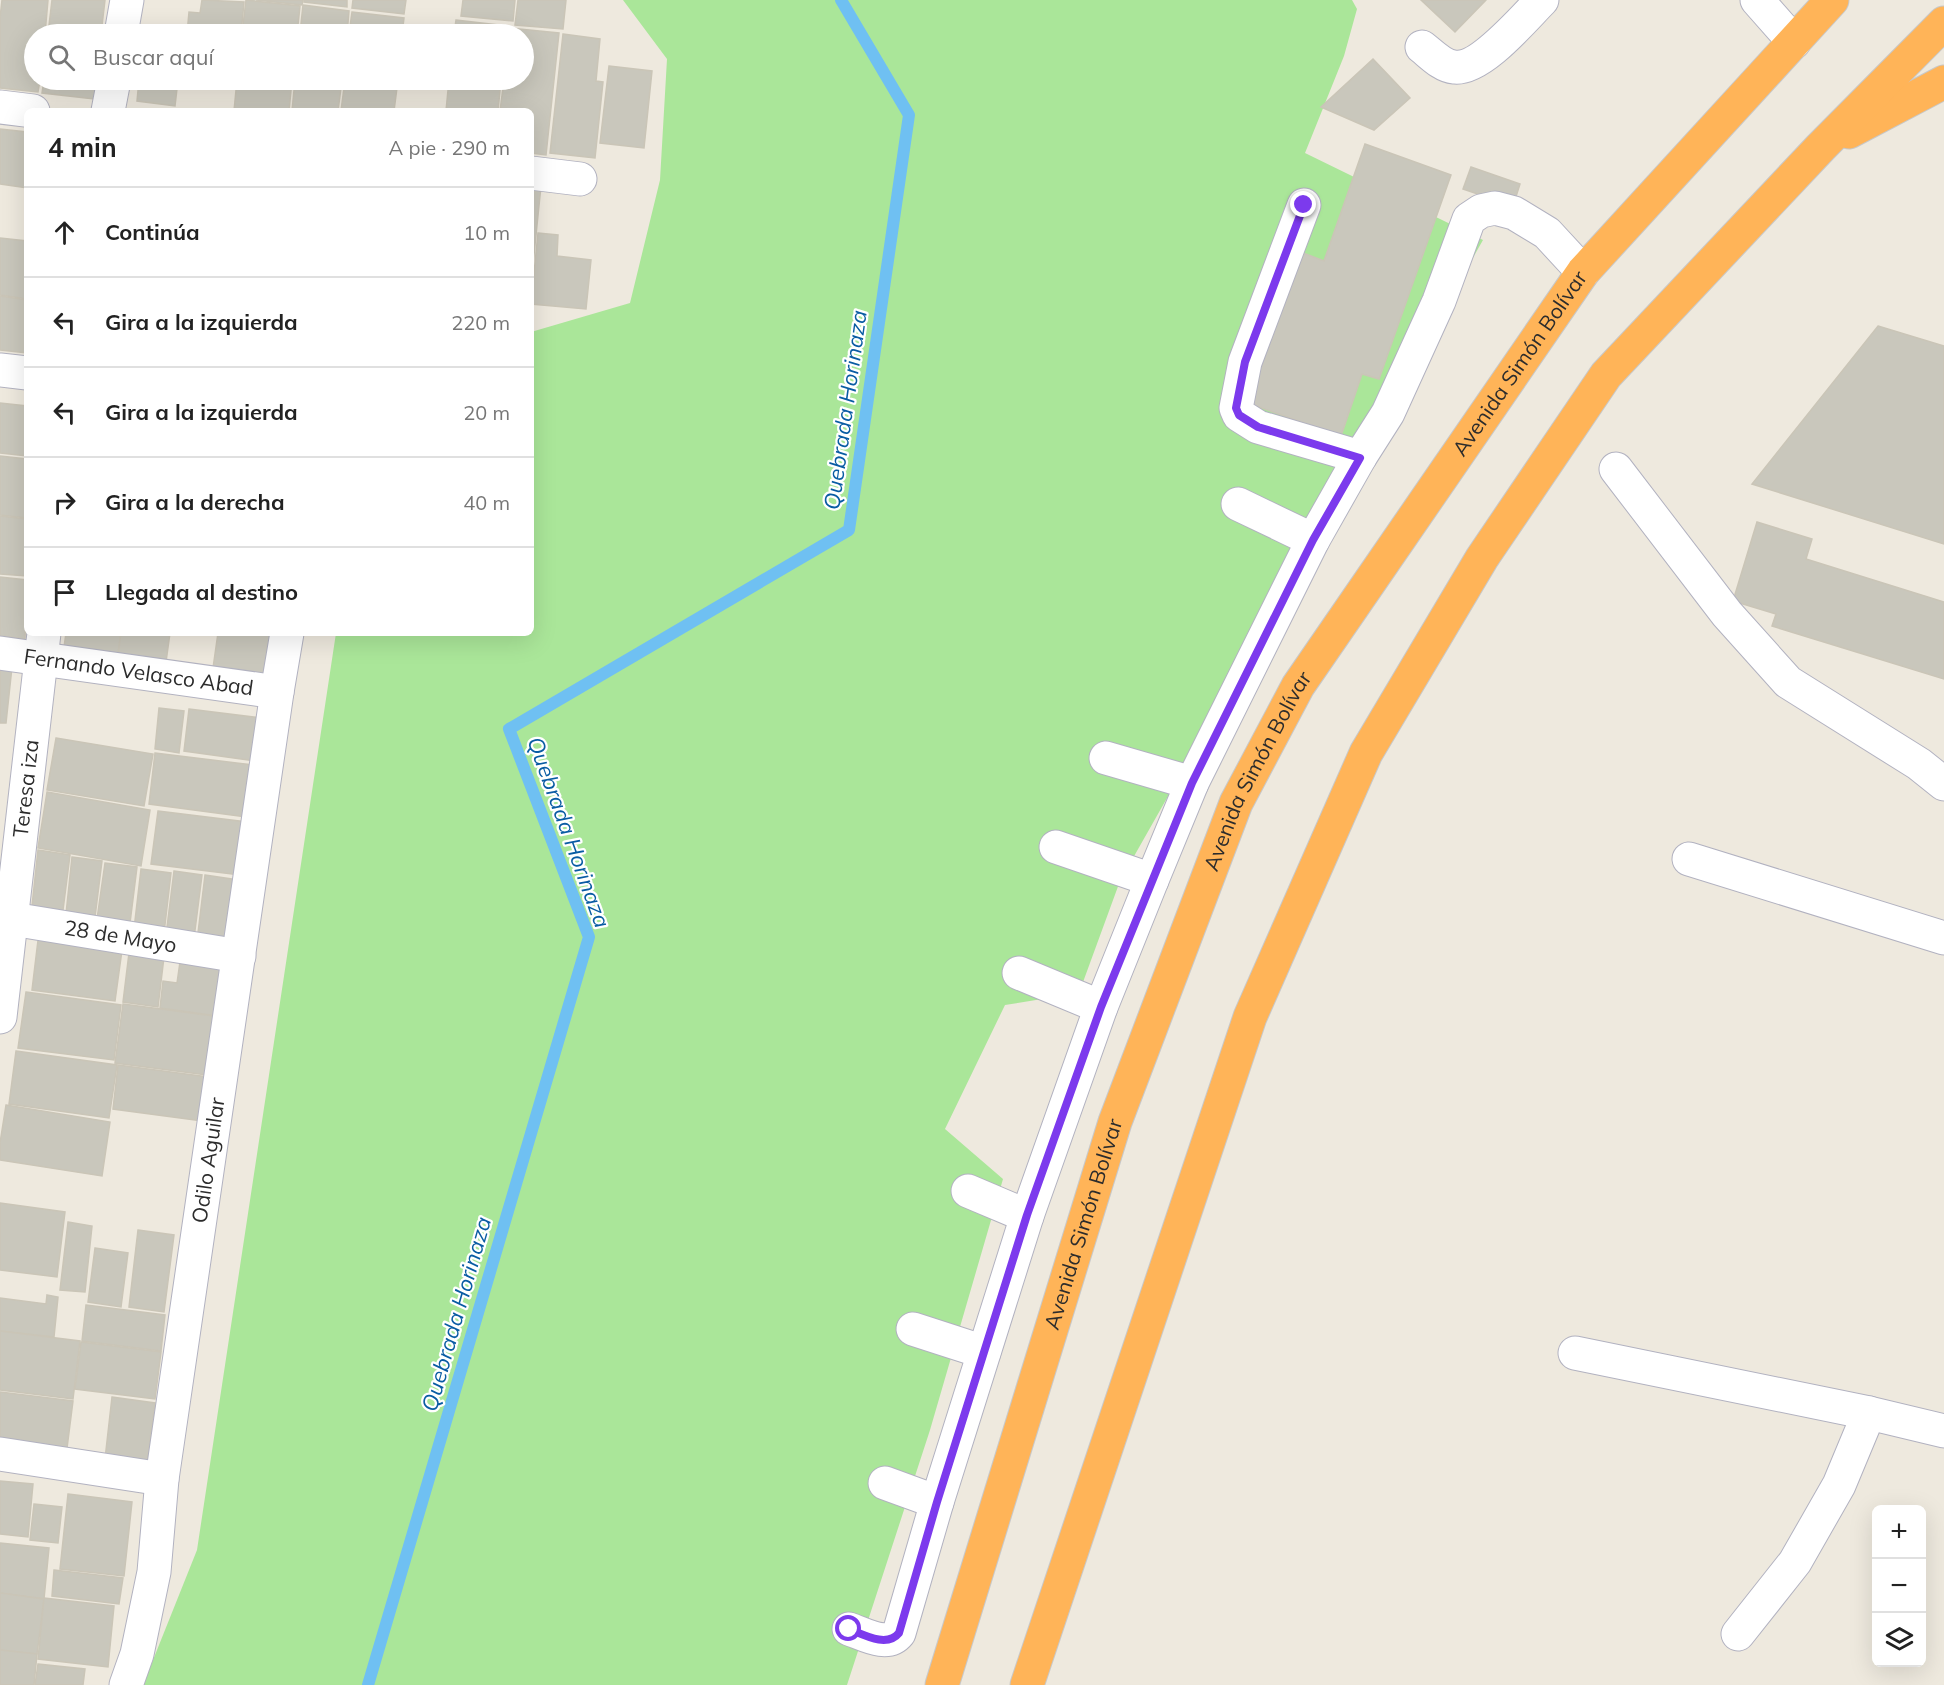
<!DOCTYPE html>
<html lang="es">
<head>
<meta charset="utf-8">
<style>
  body { margin:0; font-family:Mulish,sans-serif; background:#f6f6f6; color:#222 }
  .controls { position:absolute; right:18px; bottom:18px; display:grid; overflow:hidden; border-radius:9px; box-shadow:0 6px 24px #0002 }
  .controls button { width:54px; height:54px; display:grid; place-items:center; padding:0; border:0; border-bottom:2px solid #e0e0e0; background:#fff; color:#222; font:30px sans-serif }
  .stop { position:absolute; width:18px; height:18px; margin:-14px; border:4px solid #7c3aed; border-radius:50%; background:#fff }
  .stop.end { background:#7c3aed; border-color:#fff; box-shadow:0 2px 6px #0008 }
  .list { margin:0; padding:0; list-style:none }
  h2 { display:flex; justify-content:space-between; align-items:center; height:78px; margin:0; padding:0 24px; font-size:26px }
  h2 small { font-size:20px; font-weight:400; color:#767676 }
  .list li { display:grid; grid-template-columns:39px 1fr auto; gap:18px; align-items:center; box-sizing:border-box; height:90px; padding:0 24px; border-top:2px solid #e0e0e0 }
  .list b { display:block; font-size:22px; white-space:nowrap }
  .list em { font-size:20px; font-style:normal; color:#767676 }
  .icon { flex:none; width:33px; height:33px; fill:none; stroke:currentColor; stroke-width:2; stroke-linecap:round; stroke-linejoin:round }
  .map { position:relative; flex:none; width:1944px; height:1685px; overflow:hidden }
  .search { position:absolute; background:#fff; box-shadow:0 6px 24px #0002; left:24px; top:24px; width:510px; height:66px; display:flex; align-items:center; gap:15px; box-sizing:border-box; padding:0 21px; border-radius:33px; color:#767676; font-size:22px }
  .panel { position:absolute; background:#fff; box-shadow:0 6px 24px #0002; left:24px; top:108px; width:510px; height:528px; border-radius:9px }
  .map>svg:first-child { display:block }
</style>
</head>
<body>
<div class="map">
<svg width="1944" height="1685" viewBox="0 0 1944 1685">
  <rect width="100%" height="100%" fill="#eee9de"/>
  <path fill="#aae699" d="M623,0H1352L1357,9L1344,56L1305,153L1483,240L1120,881L1079,993L1005,1005L945,1129L1003,1179L930,1430L847,1685H143L197,1550L336,633H531V332L630,303L660,180L667,59Z"/>
  <g fill="none" stroke-linecap="round" stroke-linejoin="round">
    <path stroke="#6fc0f2" stroke-width="12" d="M368,1685L589,937L509,729L849,530L909,115L841,0"/>
  </g>
  <g fill="#c9c7bc" stroke="#cac5b7" stroke-width="1.5">
    <path d="M2,0H48L45,34H34V80H40L38,92L0,88V18Z"/>
    <path d="M52,0H105L101,34H48Z"/>
    <path d="M202,0L244,2L241,34H187L189,12L200,13Z"/>
    <path d="M246,0L300,6L297,34H242Z"/>
    <path d="M256,0H303L302,5Z"/>
    <path d="M304,0H347V7L304,2Z"/>
    <path d="M353,0H406L404,14L352,8Z"/>
    <path d="M463,0H515L513,21L461,16Z"/>
    <path d="M518,0H566L563,29L515,25Z"/>
    <path d="M1421,0H1486L1455,32Z"/>
    <path d="M303,5L349,11L347,34H300Z"/>
    <path d="M352,12L404,18L402,34H349Z"/>
    <path d="M456,20L507,26L506,34H454Z"/>
    <path d="M509,28L559,33L546,155L531,153V111H500L504,80H524V34H509Z"/>
    <path d="M563,34L600,39L596,81L603,82L595,158L550,153Z"/>
    <path d="M1373,59L1410,98L1374,130L1321,107Z"/>
    <path d="M609,66L652,71L644,148L600,143Z"/>
    <path d="M44,80H96L94,99L42,93Z"/>
    <path d="M139,80H178L175,106L137,101Z"/>
    <path d="M237,80H292L289,111H234Z"/>
    <path d="M295,80H342L338,111H292Z"/>
    <path d="M345,80H398L394,111H341Z"/>
    <path d="M449,80H501L498,111H446Z"/>
    <path d="M0,129L27,132V188L0,184Z"/>
    <path d="M1365,144L1451,175L1379,379L1362,374L1341,436L1245,402L1298,251L1324,261Z"/>
    <path d="M1471,167L1520,184L1513,206L1463,189Z"/>
    <path d="M531,185L541,186L531,284Z"/>
    <path d="M538,233L558,235L557,256L591,260L586,309L531,304Z"/>
    <path d="M0,238L27,241V299L0,295Z"/>
    <path d="M0,296L27,300V353L0,350Z"/>
    <path d="M1878,326L1944,346V544L1752,484Z"/>
    <path d="M0,403L27,406V456L0,453Z"/>
    <path d="M0,456L27,459V518L0,515Z"/>
    <path d="M0,516L27,519V576L0,574Z"/>
    <path d="M1757,522L1812,539L1806,559L1944,602V679L1772,626L1776,614L1733,601Z"/>
    <path d="M0,577L27,580L25,639L0,636Z"/>
    <path d="M66,633H121L118,655L64,647Z"/>
    <path d="M121,633H170L166,662L118,655Z"/>
    <path d="M218,633H273L267,676L213,668Z"/>
    <path d="M0,666L12,667L6,723H0Z"/>
    <path d="M159,708L184,711L179,753L155,749Z"/>
    <path d="M189,709L261,718L255,761L184,751Z"/>
    <path d="M56,738L153,754L144,806L47,790Z"/>
    <path d="M155,753L253,765L246,817L149,804Z"/>
    <path d="M47,792L150,810L141,866L38,848Z"/>
    <path d="M158,811L247,822L240,875L151,864Z"/>
    <path d="M38,850L70,855L63,910L32,906Z"/>
    <path d="M72,857L102,861L95,917L66,914Z"/>
    <path d="M105,863L137,867L130,923L97,919Z"/>
    <path d="M141,869L171,873L164,933L134,929Z"/>
    <path d="M174,871L202,875L194,938L166,935Z"/>
    <path d="M205,875L245,881L237,946L197,941Z"/>
    <path d="M39,932L123,943L115,1001L32,990Z"/>
    <path d="M129,953L164,957L158,1007L123,1002Z"/>
    <path d="M181,955L232,962L225,1017L160,1008L163,981L177,983Z"/>
    <path d="M26,992L121,1005L114,1060L18,1048Z"/>
    <path d="M123,1004L221,1017L214,1076L115,1063Z"/>
    <path d="M16,1051L117,1065L109,1118L9,1104Z"/>
    <path d="M118,1065L208,1077L202,1121L113,1109Z"/>
    <path d="M6,1105L110,1122L102,1176L0,1160V1143Z"/>
    <path d="M0,1203L65,1212L57,1277L0,1270Z"/>
    <path d="M68,1222L92,1226L85,1292L60,1290Z"/>
    <path d="M138,1230L174,1235L164,1312L129,1307Z"/>
    <path d="M95,1248L128,1253L121,1307L88,1302Z"/>
    <path d="M47,1295L58,1297L54,1337L0,1331V1298L46,1304Z"/>
    <path d="M86,1305L165,1315L161,1351L82,1341Z"/>
    <path d="M0,1331L80,1341L73,1399L0,1390Z"/>
    <path d="M81,1342L161,1352L155,1399L75,1389Z"/>
    <path d="M0,1392L73,1401L66,1456L0,1448Z"/>
    <path d="M112,1397L155,1403L147,1464L105,1459Z"/>
    <path d="M0,1481L33,1484L28,1537L0,1534Z"/>
    <path d="M68,1494L132,1502L124,1576L60,1569Z"/>
    <path d="M34,1504L62,1507L58,1543L30,1540Z"/>
    <path d="M0,1543L49,1548L44,1599L0,1593Z"/>
    <path d="M54,1570L123,1578L119,1604L52,1596Z"/>
    <path d="M0,1593L44,1599L37,1654L0,1650Z"/>
    <path d="M44,1598L114,1606L108,1667L38,1659Z"/>
    <path d="M0,1650L37,1654L34,1685H0Z"/>
    <path d="M38,1664L85,1669L83,1685H35Z"/>
  </g>
  <g fill="none" stroke-linecap="round" stroke-linejoin="round">
    <defs>
      <g id="minor">
        <path d="M1757,0L1794,42"/>
        <path d="M121,34L127,0"/>
        <path d="M1422,47C1431,54 1442,66 1454,67C1480,71 1524,18 1542,0"/>
        <path d="M0,107L33,111"/>
        <path d="M108,111L114,80"/>
        <path d="M531,173L580,179"/>
        <path d="M1304,205L1245,362L1236,408L1239,415L1258,427L1360,457"/>
        <path d="M0,370L27,373"/>
        <path d="M1616,469L1727,614L1788,682L1919,764L1944,784"/>
        <path d="M1238,504L1313,540"/>
        <path id="s1" d="M0,653L277,692"/>
        <path d="M1106,758L1192,783"/>
        <path d="M1056,847L1152,880"/>
        <path d="M1689,859L1944,938"/>
        <path id="s2" d="M0,917L239,956"/>
        <path d="M1019,973L1101,1007"/>
        <path id="s3" d="M0,1017L44,633"/>
        <path d="M968,1191L1027,1216"/>
        <path d="M913,1329L984,1352"/>
        <path d="M1575,1353L1869,1413L1944,1431"/>
        <path d="M0,1454L162,1479"/>
        <path d="M885,1483L937,1502"/>
        <path d="M849,1629C864,1634 887,1648 899,1633L937,1502L1027,1216L1101,1007L1152,880L1192,783L1313,540L1360,457L1388,413L1439,301L1469,219L1481,211L1495,208L1514,213L1547,233L1583,272"/>
        <path d="M1738,1634L1795,1562L1839,1485L1869,1413"/>
        <path id="s4" d="M126,1685L137,1654L154,1572L162,1479L277,692L287,633"/>
      </g>
      <g id="highway">
        <path d="M1849,132L1944,82"/>
        <path id="s5" d="M942,1685L1115,1122L1236,803L1298,686L1583,272L1832,0"/>
        <path d="M1027,1685L1250,1017L1366,753L1482,558L1606,375L1821,147L1944,23"/>
      </g>
    </defs>
    <use href="#minor" stroke="#b2b2c0" stroke-width="35"/>
    <use href="#highway" stroke="#c8c8c8" stroke-width="35"/>
    <use href="#minor" stroke="#fff" stroke-width="33"/>
    <use href="#highway" stroke="#ffb458" stroke-width="33"/>
  </g>
  <g fill="none" stroke-linecap="round" stroke-linejoin="round">
    <path stroke="#7c3aed" stroke-width="8" d="M849,1629C864,1635 887,1648 899,1633L937,1502L1027,1215L1101,1007L1192,783L1313,540L1360,458L1258,427L1239,415L1236,408L1245,362L1304,205"/>
  </g>
  <g text-anchor="middle" stroke-width="4.5" stroke-linejoin="round" paint-order="stroke">
    <g font-size="21" fill="#2c2c2c" stroke="#fff">
      <text dy="7" stroke="none"><textPath href="#s5" startOffset="1454">Avenida Simón Bolívar</textPath></text>
      <text dy="7" stroke="none"><textPath href="#s1" startOffset="140">Fernando Velasco Abad</textPath></text>
      <text dy="7" stroke="none"><textPath href="#s5" startOffset="968">Avenida Simón Bolívar</textPath></text>
      <text dy="7" stroke="none"><textPath href="#s3" startOffset="230">Teresa iza</textPath></text>
      <text dy="7" stroke="none"><textPath href="#s2" startOffset="122">28 de Mayo</textPath></text>
      <text dy="7" stroke="none"><textPath href="#s4" startOffset="532">Odilo Aguilar</textPath></text>
      <text dy="7" stroke="none"><textPath href="#s5" startOffset="482">Avenida Simón Bolívar</textPath></text>
    </g>
    <g font-size="22" font-style="italic" fill="#095ca3" stroke="#fff">
      <text transform="translate(845 410) rotate(-82)" y="8">Quebrada Horinaza</text>
      <text transform="translate(569 832) rotate(70)" y="8">Quebrada Horinaza</text>
      <text transform="translate(456 1314) rotate(-74)" y="8">Quebrada Horinaza</text>
    </g>
  </g>
</svg>
<div class="controls">
<button>+</button>
<button>−</button>
<button><svg class="icon" aria-label="layers" viewBox="0 0 24 24"><path d="M12 4l9 5-9 5-9-5zM3 14l9 5 9-5"/></svg></button>
</div>
<div class="stop" style="left:849px;top:1629px"></div>
<div class="stop end" style="left:1304px;top:205px"></div>
<div class="search"><svg class="icon" aria-label="search" viewBox="0 0 24 24"><circle cx="10" cy="10" r="6"/><path d="M15 15l6 6"/></svg>Buscar aquí</div>
<section class="panel">
<h2>4 min<small>A pie · 290 m</small></h2>
<ul class="list">
<li><svg class="icon" aria-label="ahead" viewBox="0 0 24 24"><path d="M12 20V5M6 11l6-6 6 6"/></svg><div><b>Continúa</b></div><em>10 m</em></li>
<li><svg class="icon" aria-label="left" viewBox="0 0 24 24"><path d="M17 20v-9H6M10 6l-5 5 5 5"/></svg><div><b>Gira a la izquierda</b></div><em>220 m</em></li>
<li><svg class="icon" aria-label="left" viewBox="0 0 24 24"><path d="M17 20v-9H6M10 6l-5 5 5 5"/></svg><div><b>Gira a la izquierda</b></div><em>20 m</em></li>
<li><svg class="icon" aria-label="right" viewBox="0 0 24 24"><path d="M7 20v-9h11M14 6l5 5-5 5"/></svg><div><b>Gira a la derecha</b></div><em>40 m</em></li>
<li><svg class="icon" aria-label="arrive" viewBox="0 0 24 24"><path d="M6 21V4h12l-3 4 3 4H6"/></svg><div><b>Llegada al destino</b></div></li>
</ul>
</section>
</div>
</body>
</html>
